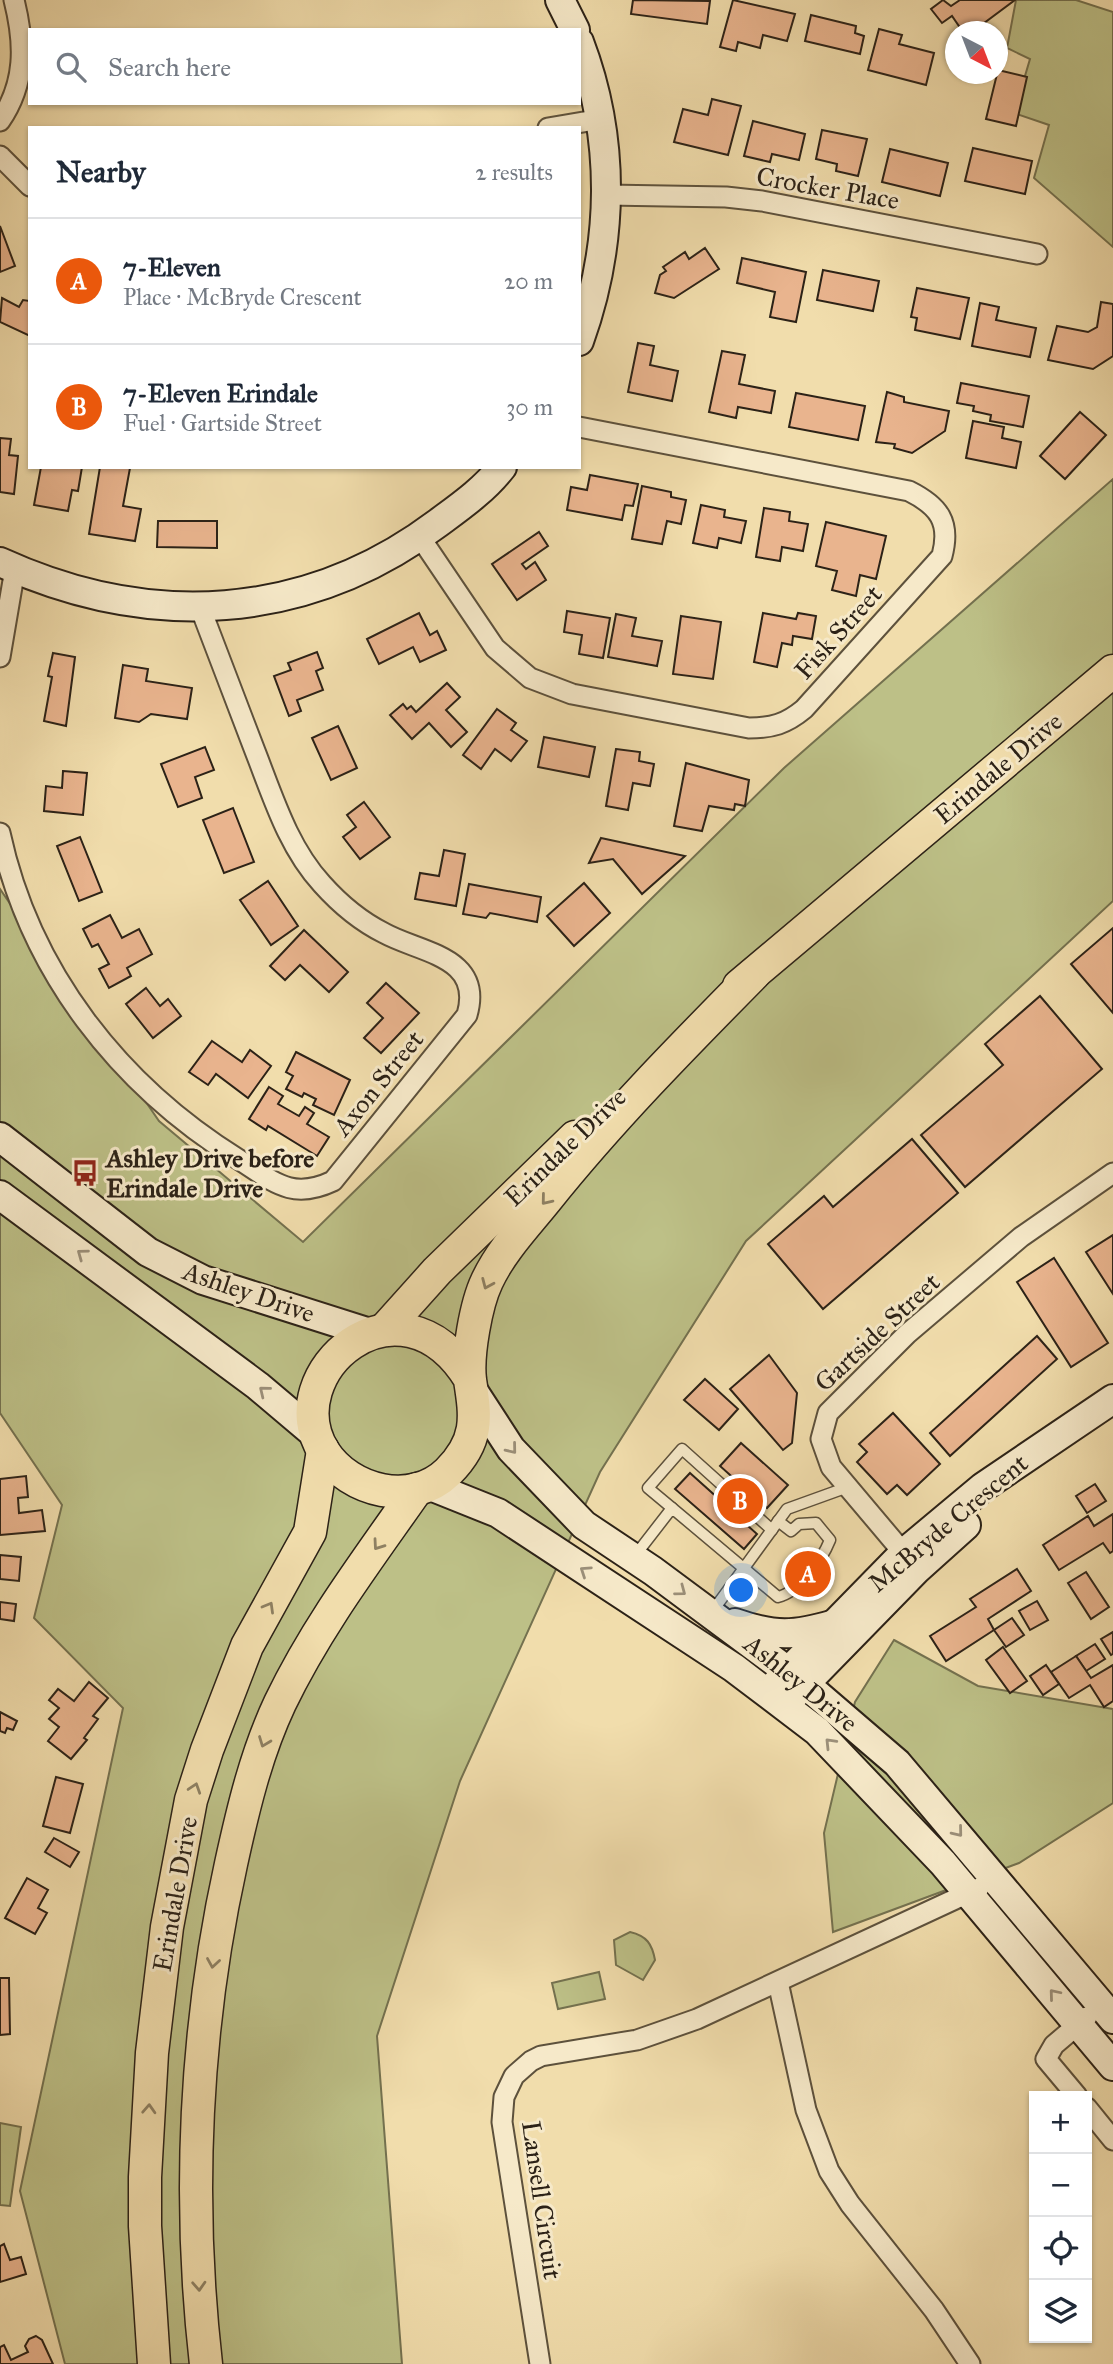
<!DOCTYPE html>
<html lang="en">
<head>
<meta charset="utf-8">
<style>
  body { margin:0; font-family:"IM FELL Great Primer",serif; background:#f2f2f3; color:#1f2937 }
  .controls { position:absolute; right:21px; bottom:21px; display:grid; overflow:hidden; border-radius:0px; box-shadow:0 2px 5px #0004 }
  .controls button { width:63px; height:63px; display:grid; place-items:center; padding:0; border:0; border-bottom:2px solid #e0e1e3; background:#fff; color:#1f2937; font:35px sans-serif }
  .compass { position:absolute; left:945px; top:21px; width:63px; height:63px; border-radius:50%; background:#fff; box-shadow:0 2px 5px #0004; rotate:138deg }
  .you { position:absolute; left:742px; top:1591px; width:24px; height:24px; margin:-18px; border:5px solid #fff; border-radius:50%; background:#1a73e8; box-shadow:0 0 0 10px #1a73e833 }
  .badge { display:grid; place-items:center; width:46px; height:46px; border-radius:50%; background:#ea580c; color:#fff; font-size:23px; font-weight:700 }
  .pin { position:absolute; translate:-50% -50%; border:4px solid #fff; box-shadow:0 2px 7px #0006 }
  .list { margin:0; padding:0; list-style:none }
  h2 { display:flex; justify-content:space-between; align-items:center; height:91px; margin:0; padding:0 28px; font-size:30px }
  h2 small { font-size:23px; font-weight:400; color:#747a83 }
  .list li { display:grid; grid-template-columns:46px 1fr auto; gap:21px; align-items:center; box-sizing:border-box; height:126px; padding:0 28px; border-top:2px solid #e0e1e3 }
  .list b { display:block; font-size:26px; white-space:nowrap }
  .list p { margin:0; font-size:23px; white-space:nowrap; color:#747a83 }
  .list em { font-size:23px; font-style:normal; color:#747a83 }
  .icon { flex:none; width:38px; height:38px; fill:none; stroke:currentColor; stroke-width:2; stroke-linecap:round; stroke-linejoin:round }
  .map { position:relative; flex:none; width:1113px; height:2364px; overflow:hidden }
  .search { position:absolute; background:#fff; box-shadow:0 2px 5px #0004; left:28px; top:28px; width:553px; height:77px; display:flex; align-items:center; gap:18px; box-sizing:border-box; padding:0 24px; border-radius:0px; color:#747a83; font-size:26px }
  .panel { position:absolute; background:#fff; box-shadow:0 2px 5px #0004; left:28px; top:126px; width:553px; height:343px; border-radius:0px }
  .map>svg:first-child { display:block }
</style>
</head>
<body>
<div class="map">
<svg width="1113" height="2364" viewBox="0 0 1113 2364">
  <rect width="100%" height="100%" fill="#f1ddac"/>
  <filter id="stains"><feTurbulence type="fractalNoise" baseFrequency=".00286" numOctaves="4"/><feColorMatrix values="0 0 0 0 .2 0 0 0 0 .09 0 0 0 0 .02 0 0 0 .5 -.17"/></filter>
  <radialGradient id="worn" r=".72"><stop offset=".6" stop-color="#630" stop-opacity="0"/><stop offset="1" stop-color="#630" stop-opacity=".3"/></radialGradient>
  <g fill="#bdc087" stroke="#74714f" stroke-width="2">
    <path d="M1016,0H1076L1113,12V247L1034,178L1049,125L1014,113L1030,59L1007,48Z"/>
    <path d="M1113,479V901L746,1241L600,1472L460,1781L377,2036L402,2364H65L20,2191L123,1708L34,1618L62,1505L0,1413V889L159,1121L303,1242L784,768Z"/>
    <path d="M894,1640L978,1686L1113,1709V1803L1019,1863L833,1932L824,1833L855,1702Z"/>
    <path d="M630,1932C647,1936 652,1944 655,1960L643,1980L616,1965L614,1940Z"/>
    <path d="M599,1972L605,1999L558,2009L552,1983Z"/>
    <path d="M0,2123L21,2127L10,2206L0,2205Z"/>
  </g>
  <g fill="#e9b48e" stroke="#2c2217" stroke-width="2">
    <path d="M633,0L710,1L707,24L631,14Z"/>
    <path d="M733,0L795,14L787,41L763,35L760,48L738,42L736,51L720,47Z"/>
    <path d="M943,0L951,6L960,0H1015L972,32H963L952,16L942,23L931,9Z"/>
    <path d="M811,15L856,26L855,33L864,36L860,54L805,41Z"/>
    <path d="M879,29L902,35L899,44L934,53L926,85L868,70Z"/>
    <path d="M998,70L1027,77L1016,126L986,119Z"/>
    <path d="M712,99L741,106L728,155L674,142L683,109L708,115Z"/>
    <path d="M753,121L805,134L799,160L772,154L770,162L744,156Z"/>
    <path d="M822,130L867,139L858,176L836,171L837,164L816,159Z"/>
    <path d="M973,148L1032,161L1025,194L965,181Z"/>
    <path d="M890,149L948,163L940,196L882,182Z"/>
    <path d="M0,226L15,266L0,272Z"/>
    <path d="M705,248L719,269L674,298L655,293L660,275L666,271L663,267L685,252L689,259Z"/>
    <path d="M742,258L806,272L796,322L770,317L775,292L737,283Z"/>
    <path d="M823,270L879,281L873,311L817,300Z"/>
    <path d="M917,288L969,298L960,339L915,330L917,318L911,317Z"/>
    <path d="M2,298L19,307L23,300L30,301V336L0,322Z"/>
    <path d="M1101,302L1113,304V356L1093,369L1048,360L1057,326L1088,332L1097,327Z"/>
    <path d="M980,303L999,307L996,320L1036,328L1030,357L972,346Z"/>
    <path d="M638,343L654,346L650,365L678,371L672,401L628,392Z"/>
    <path d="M722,351L745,355L739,384L775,391L771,413L738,407L736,418L709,412Z"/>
    <path d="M961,383L1029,396L1023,427L990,421L991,415L973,411L974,406L957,403Z"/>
    <path d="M887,392L904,397V402L949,411L945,431L912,453L894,448L895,444L876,442Z"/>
    <path d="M796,393L865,406L858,440L789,427Z"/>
    <path d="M1080,412L1106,435L1065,479L1040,456Z"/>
    <path d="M973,421L1004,427L1002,438L1021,442L1016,468L966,458Z"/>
    <path d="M0,438L11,439L9,455L18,456L14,494L0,492Z"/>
    <path d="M41,467H82L78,491L72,490L68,511L34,505Z"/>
    <path d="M100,467L130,468L123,506L141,509L135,541L89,534Z"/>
    <path d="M590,475L638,484L633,506L625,505L622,520L567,510L571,487L587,490Z"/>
    <path d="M642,486L671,492V497L686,500L681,524L667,521L662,544L632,539Z"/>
    <path d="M701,505L725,510L724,517L746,521L741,543L719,538L717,548L693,543Z"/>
    <path d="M764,508L790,512L789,521L808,524L803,551L782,547L780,561L756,557Z"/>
    <path d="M158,521H217V548L157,547Z"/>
    <path d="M826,522L886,536L876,579L860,575L856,596L832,590L837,571L816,566Z"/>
    <path d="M539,532L548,546L522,564L526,569L535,562L546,580L517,600L492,564Z"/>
    <path d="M567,611L610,618L603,658L579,654L582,635L564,632Z"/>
    <path d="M419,613L430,635L437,631L446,650L420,662L413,647L379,664L367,639Z"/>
    <path d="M763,613L796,619L798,613L816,616L812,639L793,636L792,645L782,643L777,667L754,662Z"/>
    <path d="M616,614L636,618L632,636L662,641L657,666L608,657Z"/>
    <path d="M681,616L721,622L713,679L673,674Z"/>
    <path d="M317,652L323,668L316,671L323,690L297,700L301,711L289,716L274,676L291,670L288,663Z"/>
    <path d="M53,653L75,657L66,726L44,721L52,677L48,676Z"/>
    <path d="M123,665L148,669L146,681L192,688L187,719L151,714L139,722L115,718Z"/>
    <path d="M447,683L460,697L446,710L467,732L451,747L429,723L412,739L390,715L403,704L407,709L411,706L416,712Z"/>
    <path d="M497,709L516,723L511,730L527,741L511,761L495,749L481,769L463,755Z"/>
    <path d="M338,726L357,768L331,780L312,738Z"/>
    <path d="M544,737L595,747L589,777L538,767Z"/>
    <path d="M205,747L214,770L195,777L202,798L178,807L161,764Z"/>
    <path d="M616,749L640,752L639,761L654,764L650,786L633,783L628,810L606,806Z"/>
    <path d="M686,763L749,780L745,806L735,804L734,810L709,806L702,831L674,826Z"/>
    <path d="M63,771L87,773L83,815L44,811L46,786L62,788Z"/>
    <path d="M364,802L390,837L360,859L343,837L356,827L347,815Z"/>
    <path d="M233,808L254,862L224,873L203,820Z"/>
    <path d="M80,837L102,892L79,901L57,846Z"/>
    <path d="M601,838L685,856L642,894L613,859L589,863Z"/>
    <path d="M444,850L465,854L456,906L415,899L420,873L439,876Z"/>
    <path d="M268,881L298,926L271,945L240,900Z"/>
    <path d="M584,883L610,913L574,946L547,916Z"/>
    <path d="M469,884L541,897L537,922L490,913L486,918L463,914Z"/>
    <path d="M110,915L122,938L139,929L152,954L127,968L131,976L109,988L99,969L109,964L98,944L92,947L83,929Z"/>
    <path d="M1113,928V1013L1071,964Z"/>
    <path d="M304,930L348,972L329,992L300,965L285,980L270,966Z"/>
    <path d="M386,983L419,1013L381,1053L364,1038L383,1018L367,1003Z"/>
    <path d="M146,988L160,1006L168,999L181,1016L153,1038L126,1004Z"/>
    <path d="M1040,996L1102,1069L965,1187L921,1135L1003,1065L985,1044Z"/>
    <path d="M212,1041L242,1062L250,1050L271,1066L248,1098L216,1074L208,1085L189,1072Z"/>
    <path d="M296,1052L350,1080L334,1115L313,1105L316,1099L304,1093L302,1097L286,1089L293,1076L286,1072Z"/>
    <path d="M269,1087L283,1096L278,1104L299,1116L305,1107L314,1113L307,1124L329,1137L317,1156L268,1126L266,1130L249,1119Z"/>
    <path d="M912,1139L958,1193L823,1309L768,1244L824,1196L833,1207Z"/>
    <path d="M1113,1235V1294L1086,1252Z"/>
    <path d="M1054,1258L1108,1343L1071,1367L1017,1282Z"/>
    <path d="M1037,1336L1057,1359L950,1456L930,1433Z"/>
    <path d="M769,1355L797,1393L792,1443L783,1450L730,1389Z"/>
    <path d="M705,1379L738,1409L719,1430L684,1400Z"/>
    <path d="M893,1413L940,1464L907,1495L897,1485L887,1494L857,1462L867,1452L859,1444Z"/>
    <path d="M741,1443L788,1485L767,1508L720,1466Z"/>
    <path d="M690,1473L719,1499L735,1480L746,1489L729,1509L757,1534L744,1549L675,1489Z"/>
    <path d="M26,1476L28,1497L18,1498L19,1513L42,1510L45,1531L0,1535V1479Z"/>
    <path d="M1095,1484L1106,1501L1087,1513L1076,1496Z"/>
    <path d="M1113,1514V1551L1110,1553L1103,1543L1059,1570L1043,1545L1088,1516L1094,1526Z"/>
    <path d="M0,1555L21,1557L19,1581L0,1579Z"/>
    <path d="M812,1556L824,1565L803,1591L791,1582Z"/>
    <path d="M1017,1569L1031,1591L988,1619L994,1630L946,1661L930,1636L976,1607L970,1599Z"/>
    <path d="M1086,1572L1109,1607L1091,1619L1068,1583Z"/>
    <path d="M1037,1601L1048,1620L1030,1630L1019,1611Z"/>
    <path d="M0,1602L16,1604L14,1621L0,1619Z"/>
    <path d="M1012,1618L1024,1635L1006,1647L994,1630Z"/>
    <path d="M1113,1632V1654L1111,1655L1101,1639Z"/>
    <path d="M1095,1644L1105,1659L1086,1671L1076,1656Z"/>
    <path d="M1003,1647L1027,1681L1010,1693L986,1660Z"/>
    <path d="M1076,1656L1091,1678L1113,1665V1701L1104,1707L1090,1685L1069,1698L1051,1672Z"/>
    <path d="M1046,1665L1059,1684L1043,1695L1030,1676Z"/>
    <path d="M89,1682L108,1698L93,1716L98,1719L84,1738L87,1740L71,1759L48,1741L59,1727L49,1719L59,1708L49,1700L58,1689L74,1701Z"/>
    <path d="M0,1712L17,1721L13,1730L7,1728L5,1733L0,1731Z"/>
    <path d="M56,1777L83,1784L70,1833L43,1826Z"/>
    <path d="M54,1838L79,1852L70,1867L45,1852Z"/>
    <path d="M27,1878L48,1890L38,1908L47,1913L35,1934L5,1918Z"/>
    <path d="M0,1978H9L10,2034L0,2035Z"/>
    <path d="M4,2244L10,2260L21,2257L26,2274L0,2282V2246Z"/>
    <path d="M36,2336L42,2340L53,2364H0V2347L4,2345L11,2360L28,2352L25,2346L29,2339Z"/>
  </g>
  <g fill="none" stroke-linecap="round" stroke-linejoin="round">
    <defs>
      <g id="lane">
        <path d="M672,1508L648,1488L682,1449L772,1530"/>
        <path d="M634,1557L672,1508L778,1597C799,1592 822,1560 830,1540L816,1523L799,1524L791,1531L778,1521"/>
        <path d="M712,1612L787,1509L848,1487"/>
      </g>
      <g id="street">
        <path d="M0,121C26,83 25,44 14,0"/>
        <path d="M548,128L601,119"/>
        <path d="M0,156L30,186"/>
        <path d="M607,195L726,197L762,201L1037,254"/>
        <path d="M420,537L495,648L530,678L572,694L749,728C772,728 786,724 804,709L942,556C951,522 939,506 909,491L579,427"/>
        <path d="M0,657L15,569"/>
        <path d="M0,833C30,972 119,1085 238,1159C273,1181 291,1201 333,1181L467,1015C484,956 420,953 384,933C360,921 339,903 322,884C288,847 273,797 255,751C237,703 218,655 200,607"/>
        <path d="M912,1563L831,1467L821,1439L828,1413L907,1334L1021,1237L1113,1173"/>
        <path d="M778,1982L806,2110L829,2171L850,2204L934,2310L970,2364"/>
        <path d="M1077,2096L1046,2059L1054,2045L1087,2017"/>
        <path d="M1087,2108L1113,2140"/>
        <path d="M540,2364L502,2122L504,2097L514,2076L531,2061L541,2056L637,2040L697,2019L979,1888"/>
      </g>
      <g id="secondary">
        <path d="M560,0L575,30"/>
        <path d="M579,42C616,139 614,244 579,341"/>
        <path d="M0,562C149,630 306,622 438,523C461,506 484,490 502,467"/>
        <path d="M0,1137L148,1252L203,1280L370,1333"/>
        <path d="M0,1195L258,1386L316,1435"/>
        <path d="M474,1392L511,1449L584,1525L653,1571L805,1684L897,1763L1113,2019"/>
        <path d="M428,1485L498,1513L734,1668L817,1731L943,1863L1113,2066"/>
        <path d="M735,1623C775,1637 794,1636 835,1624"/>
        <path d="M777,1683L904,1553L983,1487L1113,1399"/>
        <path d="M793,1696L917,1569L966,1525"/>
      </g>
      <g id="primary">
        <path d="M739,986L1113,671"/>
        <path d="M385,1329L437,1271L575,1137"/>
        <path d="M470,1379C400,1265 274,1373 324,1452C350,1492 412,1507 448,1472C479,1441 476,1418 470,1380C467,1355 476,1304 487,1281C501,1251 525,1226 546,1200C610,1120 682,1047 754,974"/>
        <path d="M154,2364L145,2226V2177L152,2053L167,1927L191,1800L207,1750L247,1646L310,1532L323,1450"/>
        <path d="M206,2364C187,2198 195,2027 231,1864C243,1809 256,1754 280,1703C317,1626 368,1559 417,1489"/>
      </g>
    </defs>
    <use href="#lane" stroke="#5d513c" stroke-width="13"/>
    <use href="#street" stroke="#5d513c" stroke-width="23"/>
    <use href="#secondary" stroke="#2c2217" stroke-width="32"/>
    <use href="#primary" stroke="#2c2217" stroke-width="35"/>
    <use href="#lane" stroke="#f6e9c9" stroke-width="10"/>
    <use href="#street" stroke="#f6e9c9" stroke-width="19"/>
    <use href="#secondary" stroke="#f6e9c9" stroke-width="28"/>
    <use href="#primary" stroke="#f1ddac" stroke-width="32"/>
  </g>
  <defs><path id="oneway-chevron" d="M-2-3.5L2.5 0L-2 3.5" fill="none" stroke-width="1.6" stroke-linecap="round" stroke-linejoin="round" transform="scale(1.75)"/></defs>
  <g stroke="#8e8062">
    <use href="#oneway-chevron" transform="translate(546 1200) rotate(129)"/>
    <use href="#oneway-chevron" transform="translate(487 1284) rotate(113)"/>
    <use href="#oneway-chevron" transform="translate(378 1545) rotate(125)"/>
    <use href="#oneway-chevron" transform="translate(269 1607) rotate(-60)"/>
    <use href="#oneway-chevron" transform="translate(264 1742) rotate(111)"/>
    <use href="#oneway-chevron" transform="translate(195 1788) rotate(-72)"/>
    <use href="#oneway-chevron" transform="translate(213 1963) rotate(99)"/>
    <use href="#oneway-chevron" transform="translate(149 2109) rotate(-87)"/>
    <use href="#oneway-chevron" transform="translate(199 2286) rotate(87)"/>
  </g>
  <g stroke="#9b8f79">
    <use href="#oneway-chevron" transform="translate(82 1254) rotate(-144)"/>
    <use href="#oneway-chevron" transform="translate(264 1391) rotate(-141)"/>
    <use href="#oneway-chevron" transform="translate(512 1449) rotate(51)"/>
    <use href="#oneway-chevron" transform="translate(585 1571) rotate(-146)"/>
    <use href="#oneway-chevron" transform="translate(681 1591) rotate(37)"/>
    <use href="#oneway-chevron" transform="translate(830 1743) rotate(-134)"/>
    <use href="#oneway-chevron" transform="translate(958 1832) rotate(51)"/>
    <use href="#oneway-chevron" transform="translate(1054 1994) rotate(-130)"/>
  </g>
  <defs>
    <symbol id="bus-bare" viewBox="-9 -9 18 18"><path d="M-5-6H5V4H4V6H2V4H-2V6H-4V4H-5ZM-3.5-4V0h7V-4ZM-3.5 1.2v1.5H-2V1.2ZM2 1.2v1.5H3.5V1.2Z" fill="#8f2418" stroke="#f6e9c9" stroke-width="2.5" paint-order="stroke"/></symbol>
  </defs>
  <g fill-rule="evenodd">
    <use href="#bus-bare" x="66" y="1154" width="38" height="38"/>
  </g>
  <g text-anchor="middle" stroke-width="6" stroke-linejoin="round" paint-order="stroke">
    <g font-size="26" fill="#2c2217" stroke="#f6e9c9">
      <text transform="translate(828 188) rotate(10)" y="9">Crocker Place</text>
      <text transform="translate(838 632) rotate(-48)" y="9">Fisk Street</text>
      <text transform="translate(998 768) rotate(-40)" y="9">Erindale Drive</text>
      <text transform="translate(378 1083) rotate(-51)" y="9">Axon Street</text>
      <text transform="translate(565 1147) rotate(-44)" y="9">Erindale Drive</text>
      <text transform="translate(249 1292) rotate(19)" y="9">Ashley Drive</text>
      <text transform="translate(877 1332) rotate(-43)" y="9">Gartside Street</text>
      <text transform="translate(948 1523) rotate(-40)" y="9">McBryde Crescent</text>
      <text transform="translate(801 1683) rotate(39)" y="9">Ashley Drive</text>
      <text transform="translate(175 1894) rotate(-80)" y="9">Erindale Drive</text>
      <text transform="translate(542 2200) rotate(82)" y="9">Lansell Circuit</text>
    </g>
    <g font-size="26" font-weight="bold" fill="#2c2217" stroke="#f6e9c9" text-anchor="start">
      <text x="106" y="1167">Ashley Drive before<tspan x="106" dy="30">Erindale Drive</tspan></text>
    </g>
  </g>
  <rect width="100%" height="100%" filter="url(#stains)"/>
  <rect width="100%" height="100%" fill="url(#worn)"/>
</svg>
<div class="controls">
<button>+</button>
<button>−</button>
<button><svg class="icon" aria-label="locate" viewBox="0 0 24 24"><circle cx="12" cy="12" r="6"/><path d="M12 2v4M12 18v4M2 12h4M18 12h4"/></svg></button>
<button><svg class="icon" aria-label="layers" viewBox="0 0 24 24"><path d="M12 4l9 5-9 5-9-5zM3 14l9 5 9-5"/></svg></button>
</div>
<svg class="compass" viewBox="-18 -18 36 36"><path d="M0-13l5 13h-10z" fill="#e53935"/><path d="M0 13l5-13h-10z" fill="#747a83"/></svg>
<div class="you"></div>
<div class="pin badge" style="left:808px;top:1574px">A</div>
<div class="pin badge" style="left:740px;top:1501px">B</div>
<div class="search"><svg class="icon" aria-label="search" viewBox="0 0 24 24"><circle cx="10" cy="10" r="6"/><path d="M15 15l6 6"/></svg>Search here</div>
<section class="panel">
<h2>Nearby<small>2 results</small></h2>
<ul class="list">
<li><span class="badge">A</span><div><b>7-Eleven</b><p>Place · McBryde Crescent</p></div><em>20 m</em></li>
<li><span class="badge">B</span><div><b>7-Eleven Erindale</b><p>Fuel · Gartside Street</p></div><em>30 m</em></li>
</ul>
</section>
</div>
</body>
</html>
